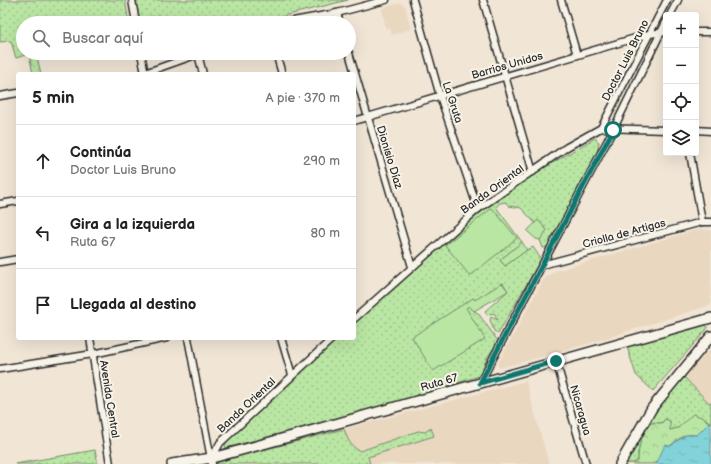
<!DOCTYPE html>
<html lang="es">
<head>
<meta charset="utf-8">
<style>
  body { margin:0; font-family:"Balsamiq Sans",sans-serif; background:#f2f2f2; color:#222 }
  .controls { position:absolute; right:12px; top:12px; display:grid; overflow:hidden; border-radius:4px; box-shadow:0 4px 16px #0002 }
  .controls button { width:36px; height:36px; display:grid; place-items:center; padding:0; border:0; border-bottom:1px solid #e0e0e0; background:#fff; color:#222; font:20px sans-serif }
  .stop { position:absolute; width:12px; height:12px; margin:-9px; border:3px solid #0f766e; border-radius:50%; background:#fff }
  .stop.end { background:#0f766e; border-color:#fff; box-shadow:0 1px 4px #0008 }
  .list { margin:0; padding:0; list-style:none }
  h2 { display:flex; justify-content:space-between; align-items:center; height:52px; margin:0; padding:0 16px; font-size:17px }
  h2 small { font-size:13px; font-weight:400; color:#767676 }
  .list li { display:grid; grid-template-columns:26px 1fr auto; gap:12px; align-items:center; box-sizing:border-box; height:72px; padding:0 16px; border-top:1px solid #e0e0e0 }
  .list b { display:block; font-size:15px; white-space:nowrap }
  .list p { margin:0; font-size:13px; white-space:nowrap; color:#767676 }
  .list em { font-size:13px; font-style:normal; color:#767676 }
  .icon { flex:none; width:22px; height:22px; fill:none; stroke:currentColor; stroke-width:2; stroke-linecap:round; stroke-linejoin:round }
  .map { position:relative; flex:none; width:711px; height:464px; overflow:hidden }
  .search { position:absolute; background:#fff; box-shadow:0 4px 16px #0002; left:16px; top:16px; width:340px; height:44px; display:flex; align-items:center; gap:10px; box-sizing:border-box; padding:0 14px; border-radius:22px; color:#767676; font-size:15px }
  .panel { position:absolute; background:#fff; box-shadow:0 4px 16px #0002; left:16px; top:72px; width:340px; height:268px; border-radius:4px }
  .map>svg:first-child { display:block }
</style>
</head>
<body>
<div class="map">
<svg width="711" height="464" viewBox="0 0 711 464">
  <defs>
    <pattern id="grass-dots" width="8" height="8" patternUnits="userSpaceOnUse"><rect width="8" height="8" fill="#bae6a4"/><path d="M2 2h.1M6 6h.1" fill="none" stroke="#a0c58d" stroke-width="1.8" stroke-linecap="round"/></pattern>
    <pattern id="forest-crowns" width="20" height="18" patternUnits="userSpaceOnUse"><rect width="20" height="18" fill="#bae6a4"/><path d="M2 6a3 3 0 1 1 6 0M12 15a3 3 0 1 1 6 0" fill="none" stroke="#a0c58d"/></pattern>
    <pattern id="water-ripples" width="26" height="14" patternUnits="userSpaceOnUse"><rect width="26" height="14" fill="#82d3d9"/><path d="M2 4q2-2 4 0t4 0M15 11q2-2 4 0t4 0" fill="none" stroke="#70b5ba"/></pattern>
  </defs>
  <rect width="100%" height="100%" fill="#f1e6d6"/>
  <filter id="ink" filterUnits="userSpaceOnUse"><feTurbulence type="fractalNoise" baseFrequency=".025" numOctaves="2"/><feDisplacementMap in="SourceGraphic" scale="8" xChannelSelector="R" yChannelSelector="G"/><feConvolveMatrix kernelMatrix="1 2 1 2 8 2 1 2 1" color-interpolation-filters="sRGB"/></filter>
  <g filter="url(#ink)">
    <g fill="#ead7c0">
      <path d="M401,3L405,6L411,29L392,35L390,28L386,30L382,8Z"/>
      <path d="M700,229L711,230V305L591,343L500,368L497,365L543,280L555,271Z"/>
      <path d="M711,348V402L709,403L684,377Z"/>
      <path d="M526,381L549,464H370L367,457L434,436L431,428L425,432L418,431L360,451L353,447L348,441L344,429Z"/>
    </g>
    <g fill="url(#grass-dots)" stroke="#728868">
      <path d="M0,0H125L129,22L23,23V53H36L41,74H33L29,54L16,58L11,41L0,42Z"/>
      <path d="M136,0H348L256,23H163L161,16L139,18Z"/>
      <path d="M595,138L599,142C597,167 561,223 547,247L543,248L540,240L546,230L539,221L535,223L521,208L509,206L505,202L500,203L496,207L522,242L500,260L505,266L527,250L533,247L541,259L498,334L494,331L490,320L491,317L498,320L494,313L487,315L485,311L508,291L503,283L469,306L474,311L478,313L498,341L487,358L479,376L401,401L226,448L225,445L229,438L338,338H354V322L359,316L484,210L542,169Z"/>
      <path d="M705,325L708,327L707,329L653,391L636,375L627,347Z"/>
      <path d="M684,377L709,403L711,402V423L704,418L684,423L678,428L669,430L670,421L665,419L662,423H651L638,452V460L634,463L624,464C642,430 659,406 684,377Z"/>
      <path d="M431,428L434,436L368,457L370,464H216L221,461L344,429C348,440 350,446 360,451L418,431L425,432Z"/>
      <path d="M95,450L98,464H15Z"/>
    </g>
    <path fill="url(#forest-crowns)" stroke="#728868" d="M693,414L704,418L709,423L697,435C694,435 690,434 687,435C678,437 658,455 656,464H632L638,460C638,446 642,434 651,423H662L665,419L670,421V430L678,428Z"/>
    <g fill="#bae6a4" stroke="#728868">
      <path d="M492,208L517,238L470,276L445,245Z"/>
      <path d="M538,220L547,230L540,240L536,239L527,231Z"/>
      <path d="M522,242L527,250L505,266L500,260Z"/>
      <path d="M502,283L508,291L474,311L469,306L466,308L485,339L433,371L412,337L473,298L475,300Z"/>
    </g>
    <path fill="url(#water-ripples)" stroke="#5f9093" d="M709,423H711V464H656L665,445L670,446L686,435H697Z"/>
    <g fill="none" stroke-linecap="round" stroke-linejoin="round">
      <defs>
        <g id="street">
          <path d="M132,0L136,23"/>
          <path d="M413,0L440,96L478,209"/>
          <path d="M483,0L533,172"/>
          <path d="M561,0L577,55"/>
          <path d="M337,13L340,23"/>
          <path d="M670,15L678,0"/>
          <path d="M282,23L337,13L386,0"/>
          <path d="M696,32H711"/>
          <path d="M141,53L145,74"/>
          <path d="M276,53L282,74"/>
          <path d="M349,53L412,267"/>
          <path d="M198,54L203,74"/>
          <path d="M142,74L201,53"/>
          <path d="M0,96L18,93"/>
          <path d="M354,121L649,34L666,32"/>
          <path d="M601,128L667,0"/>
          <path d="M696,130L711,131"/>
          <path d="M690,153L702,222"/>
          <path d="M0,204L18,201"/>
          <path d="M0,262L18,259"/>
          <path d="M542,265L702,222H711"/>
          <path d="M354,319L478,209L567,147L601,128L666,130"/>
          <path d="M90,338L110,464"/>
          <path d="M188,338L212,464"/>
          <path d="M281,338L292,375"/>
          <path d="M556,361L586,464"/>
          <path d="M0,369L93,354L167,338"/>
          <path d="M480,383L613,130L666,22"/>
          <path d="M212,458L220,443L333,338"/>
        </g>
        <g id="secondary">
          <path d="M172,464L212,458L296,435L711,318"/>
          <path d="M620,464L652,408L711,336"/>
        </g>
      </defs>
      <use href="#street" stroke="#2b2b2b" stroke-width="9"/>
      <use href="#secondary" stroke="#2b2b2b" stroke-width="12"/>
      <use href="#street" stroke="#f7f3e8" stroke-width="6"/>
      <use href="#secondary" stroke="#f7f3e8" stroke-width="9"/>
    </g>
  </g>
  <g fill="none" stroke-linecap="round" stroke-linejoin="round" filter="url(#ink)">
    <path stroke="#0f766e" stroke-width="5" d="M556,361L480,383L613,130"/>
  </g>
  <g text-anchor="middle" stroke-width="4" stroke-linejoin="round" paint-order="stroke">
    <g font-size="11" fill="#2b2b2b" stroke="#f7f3e8">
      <text transform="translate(625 60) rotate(-63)" y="4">Doctor Luis Bruno</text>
      <text transform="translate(507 65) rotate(-16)" y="4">Barrios Unidos</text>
      <text transform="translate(453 102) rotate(72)" y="4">La Gruta</text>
      <text transform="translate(390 157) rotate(73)" y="4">Dionisio Díaz</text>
      <text transform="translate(492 189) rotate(-36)" y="4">Banda Oriental</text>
      <text transform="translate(624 233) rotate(-15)" y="4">Criolla de Artigas</text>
      <text transform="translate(439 382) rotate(-16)" y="4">Ruta 67</text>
      <text transform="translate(110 399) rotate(81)" y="4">Avenida Central</text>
      <text transform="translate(246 405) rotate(-43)" y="4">Banda Oriental</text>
      <text transform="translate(581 410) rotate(74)" y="4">Nicaragua</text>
    </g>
  </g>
</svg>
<div class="controls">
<button>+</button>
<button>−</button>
<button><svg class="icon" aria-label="locate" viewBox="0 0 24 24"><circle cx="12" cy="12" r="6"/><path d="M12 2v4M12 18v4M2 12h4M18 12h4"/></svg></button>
<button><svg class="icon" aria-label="layers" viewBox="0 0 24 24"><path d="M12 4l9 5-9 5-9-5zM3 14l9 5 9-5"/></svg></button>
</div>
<div class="stop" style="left:613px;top:130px"></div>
<div class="stop end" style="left:556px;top:361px"></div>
<div class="search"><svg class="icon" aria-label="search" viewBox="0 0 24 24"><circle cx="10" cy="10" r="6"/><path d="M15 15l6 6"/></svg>Buscar aquí</div>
<section class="panel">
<h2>5 min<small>A pie · 370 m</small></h2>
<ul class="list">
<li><svg class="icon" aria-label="ahead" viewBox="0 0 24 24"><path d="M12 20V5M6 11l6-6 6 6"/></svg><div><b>Continúa</b><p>Doctor Luis Bruno</p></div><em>290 m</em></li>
<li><svg class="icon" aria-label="left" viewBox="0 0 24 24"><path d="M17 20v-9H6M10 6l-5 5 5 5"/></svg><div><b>Gira a la izquierda</b><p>Ruta 67</p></div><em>80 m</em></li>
<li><svg class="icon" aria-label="arrive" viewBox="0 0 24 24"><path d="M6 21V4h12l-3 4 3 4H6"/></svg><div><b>Llegada al destino</b></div></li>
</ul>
</section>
</div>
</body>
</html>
